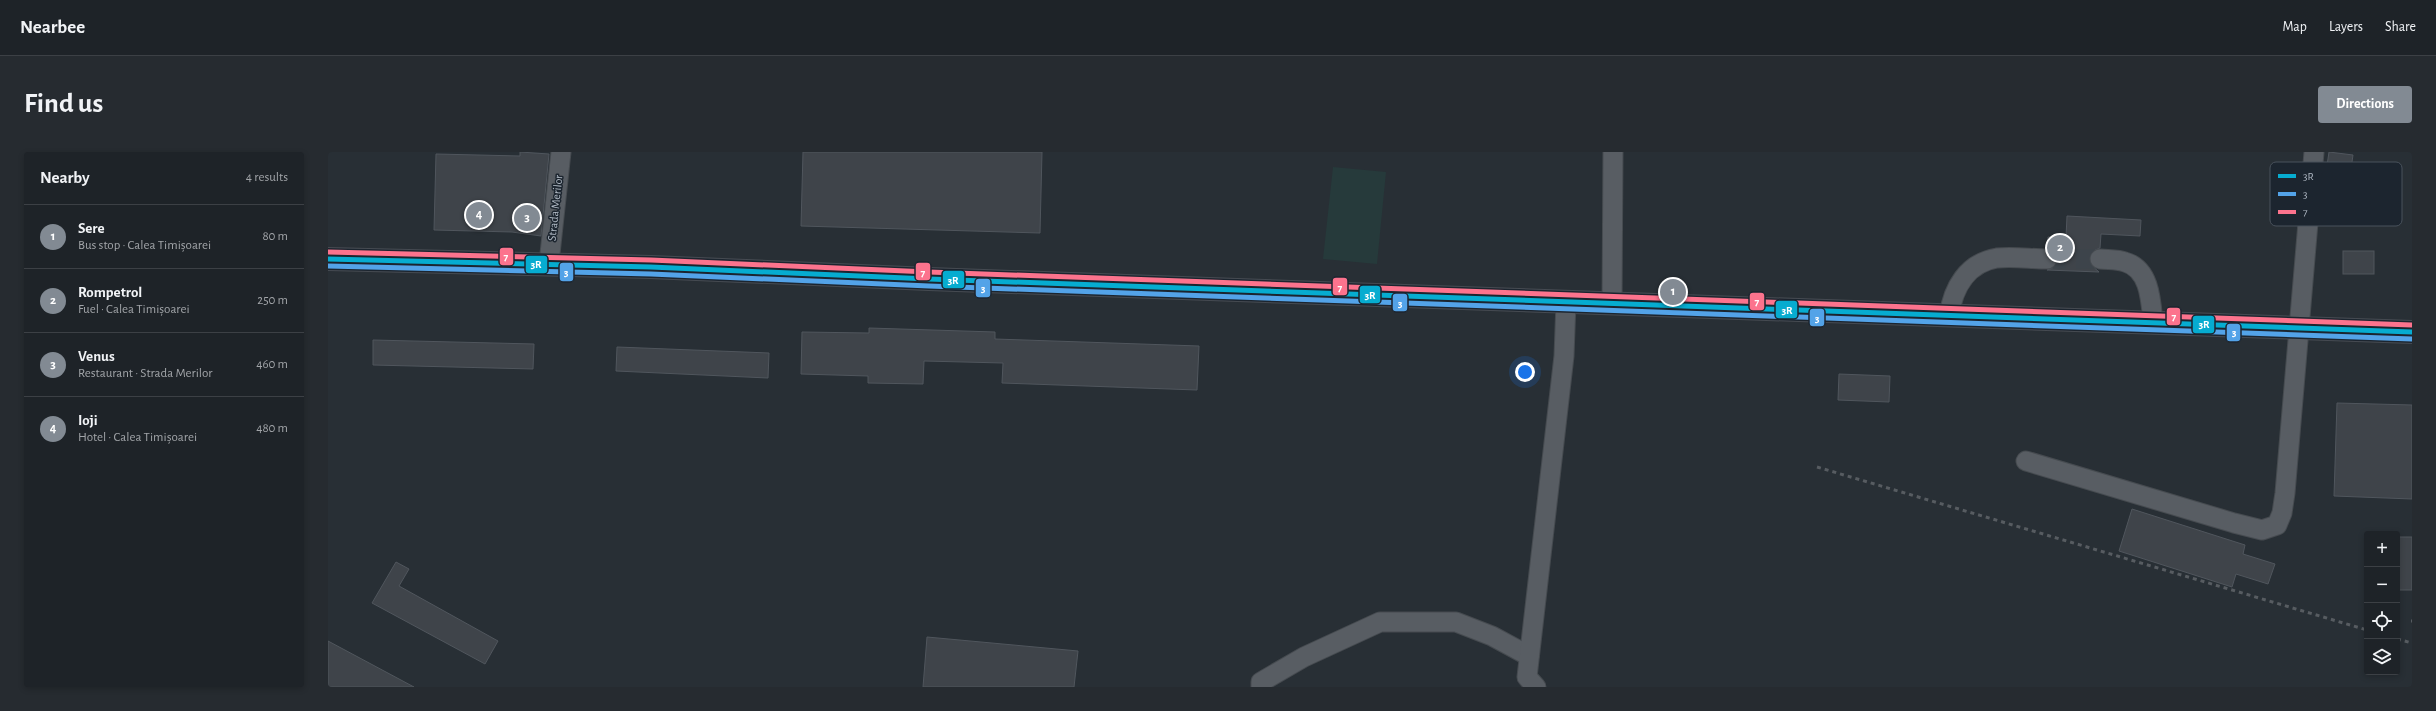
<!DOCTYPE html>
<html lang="en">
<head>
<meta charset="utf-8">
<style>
  body { margin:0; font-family:"Alegreya Sans",sans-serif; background:#262b30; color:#f1f3f6 }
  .controls { position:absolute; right:12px; bottom:12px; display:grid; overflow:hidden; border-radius:4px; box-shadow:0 2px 6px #0003 }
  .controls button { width:36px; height:36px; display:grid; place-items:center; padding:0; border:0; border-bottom:1px solid #3c4045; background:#1e2328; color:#f1f3f6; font:20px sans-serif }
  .you { position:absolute; left:1197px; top:220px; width:14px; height:14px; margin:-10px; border:3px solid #fff; border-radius:50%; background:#1a73e8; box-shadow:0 0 0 6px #1a73e833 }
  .badge { display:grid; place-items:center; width:26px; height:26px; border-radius:50%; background:#828a93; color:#fff; font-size:13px; font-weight:700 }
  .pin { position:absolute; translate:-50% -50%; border:2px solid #fff; box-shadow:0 1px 4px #0006 }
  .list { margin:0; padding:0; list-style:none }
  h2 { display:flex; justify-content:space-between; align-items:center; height:52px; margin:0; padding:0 16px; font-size:17px }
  h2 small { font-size:13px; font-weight:400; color:#a1a4a8 }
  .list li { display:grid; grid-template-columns:26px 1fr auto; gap:12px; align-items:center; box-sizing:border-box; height:64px; padding:0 16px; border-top:1px solid #3c4045 }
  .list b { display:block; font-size:15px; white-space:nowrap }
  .list p { margin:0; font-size:13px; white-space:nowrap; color:#a1a4a8 }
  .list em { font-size:13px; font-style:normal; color:#a1a4a8 }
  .icon { flex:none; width:22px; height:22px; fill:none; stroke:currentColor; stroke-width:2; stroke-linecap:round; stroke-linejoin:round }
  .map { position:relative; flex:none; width:2084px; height:535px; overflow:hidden; border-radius:4px }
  header { display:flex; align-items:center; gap:24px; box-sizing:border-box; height:56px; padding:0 20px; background:#1e2328; border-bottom:1px solid #3c4045 }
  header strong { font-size:19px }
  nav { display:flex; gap:22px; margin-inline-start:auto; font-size:14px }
  .intro { display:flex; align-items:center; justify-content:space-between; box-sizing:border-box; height:96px; padding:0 24px }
  h1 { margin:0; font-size:28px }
  .button { padding:10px 18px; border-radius:4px; background:#828a93; color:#fff; font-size:14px; font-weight:700 }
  main { display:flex; gap:24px; padding:0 24px }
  aside { flex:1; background:#1e2328; border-radius:4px; box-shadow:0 2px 6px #0003 }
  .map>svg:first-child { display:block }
</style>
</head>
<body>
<header>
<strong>Nearbee</strong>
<nav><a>Map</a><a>Layers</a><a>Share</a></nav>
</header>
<div class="intro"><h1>Find us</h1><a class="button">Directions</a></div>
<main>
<aside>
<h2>Nearby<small>4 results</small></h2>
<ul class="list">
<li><span class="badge">1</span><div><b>Sere</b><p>Bus stop · Calea Timișoarei</p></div><em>80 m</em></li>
<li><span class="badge">2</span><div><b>Rompetrol</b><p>Fuel · Calea Timișoarei</p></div><em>250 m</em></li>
<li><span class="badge">3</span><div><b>Venus</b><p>Restaurant · Strada Merilor</p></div><em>460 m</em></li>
<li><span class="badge">4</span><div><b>Ioji</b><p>Hotel · Calea Timișoarei</p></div><em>480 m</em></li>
</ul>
</aside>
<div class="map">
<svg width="2084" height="535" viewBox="0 0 2084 535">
  <rect width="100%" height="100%" fill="#282f35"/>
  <path fill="#263a3b" d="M1005,15L1058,20L1049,112L995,107Z"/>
  <g fill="#3f444a" stroke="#50565d">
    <path d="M192,0L221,2L213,84L184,80L106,78L108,2L192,4Z"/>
    <path d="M475,0H714L712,81L473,74Z"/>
    <path d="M2001,0L2025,3L2020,38L1996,34Z"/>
    <path d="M1739,64L1813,68L1812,84L1773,82L1772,96L1763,100L1761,106L1762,112L1771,120L1719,118L1725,116L1730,108L1728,101L1719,96L1720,85H1738Z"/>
    <rect x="2015" y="99" width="31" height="23"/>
    <path d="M541,176L667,180V187L871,194L869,238L674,231L675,211L596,209L595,232L540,231V224L473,222L474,180L541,181Z"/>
    <path d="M45,188L206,192L205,217L45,213Z"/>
    <path d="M289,195L441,201L440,226L288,219Z"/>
    <path d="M1511,222L1562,224L1561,250L1510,248Z"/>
    <path d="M2009,251L2084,253V347L2006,344Z"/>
    <path d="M1804,357L1917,393L1915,402L1947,412L1940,432L1908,422L1904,435L1791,399Z"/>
    <rect x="2069" y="385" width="15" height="53"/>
    <path d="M68,410L81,417L71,434L170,489L157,512L44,451Z"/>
    <path d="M599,485L750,499L746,535H595Z"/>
    <path d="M0,489L86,535H0Z"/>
  </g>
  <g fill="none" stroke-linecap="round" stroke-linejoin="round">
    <path stroke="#3d444b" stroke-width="19" stroke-dasharray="19 10" stroke-linecap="butt" d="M1719,107H1772"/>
    <defs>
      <g id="minor">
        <path d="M1772,107C1780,108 1789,107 1797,110C1822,117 1823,149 1825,171"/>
        <path d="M221,111L233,0"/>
        <path d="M1284,152L1285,0"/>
        <path d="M1621,164C1625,136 1639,111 1669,106C1685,104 1703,107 1719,107"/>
        <path d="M1698,309L1906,371L1934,378L1949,373L1954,361L1957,341L1986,0"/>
        <path d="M933,535V530L976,505L1052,470H1128L1164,484L1201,504"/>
        <path d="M1208,535L1199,525L1236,204L1238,150"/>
      </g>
      <path id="major" d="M0,107L323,115L601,127L2084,180"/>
    </defs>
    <use href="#minor" stroke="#464b50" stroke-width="21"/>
    <use href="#major" stroke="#464b52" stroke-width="24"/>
    <use href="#minor" stroke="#585d63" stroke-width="19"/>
    <use href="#major" stroke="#5b5f65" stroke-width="22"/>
    <g stroke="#575c61" stroke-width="3" stroke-dasharray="4 4" stroke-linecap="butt">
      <path d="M1489,315L2039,478"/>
      <path d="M2083,469H2084"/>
      <path d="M2069,487L2084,491"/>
    </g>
    <defs>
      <path id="bus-1" d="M0,107L323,115L601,127L2084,180"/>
      <path id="bus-2" d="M0,114L323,122L601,134L2084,187"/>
      <path id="bus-3" d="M0,100L323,108L601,120L2084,173"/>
    </defs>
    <use href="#bus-1" stroke="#1c252f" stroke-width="8"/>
    <use href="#bus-2" stroke="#1c252f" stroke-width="8"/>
    <use href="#bus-3" stroke="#1c252f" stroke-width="8"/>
    <use href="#bus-1" stroke="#06acd0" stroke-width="5"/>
    <use href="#bus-2" stroke="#53a3e8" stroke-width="5"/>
    <use href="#bus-3" stroke="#fc738d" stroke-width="5"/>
  </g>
  <g text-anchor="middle" stroke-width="3" stroke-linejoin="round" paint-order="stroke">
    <g font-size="12" fill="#b2bbc6" stroke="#1c252f">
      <text transform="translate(227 56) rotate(-84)" y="4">Strada Merilor</text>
    </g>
  </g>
  <rect x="1942" y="10" width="132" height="64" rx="6" fill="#1c252f" stroke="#49525c" stroke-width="1"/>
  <rect x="1950" y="22" width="18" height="4" fill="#06acd0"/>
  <rect x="1950" y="40" width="18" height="4" fill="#53a3e8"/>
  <rect x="1950" y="58" width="18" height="4" fill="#fc738d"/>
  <g font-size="11" fill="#b2bbc6">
    <text x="1975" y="28">3R</text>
    <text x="1975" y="46">3</text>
    <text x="1975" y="64">7</text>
  </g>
  <g stroke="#1c252f" stroke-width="1.5">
    <rect x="171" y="95" width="15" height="19" rx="4" fill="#fc738d"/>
    <rect x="197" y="103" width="23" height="19" rx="4" fill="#06acd0"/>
    <rect x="587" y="110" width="16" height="19" rx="4" fill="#fc738d"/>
    <rect x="231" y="110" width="15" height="20" rx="4" fill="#53a3e8"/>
    <rect x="614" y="118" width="23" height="19" rx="4" fill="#06acd0"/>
    <rect x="1004" y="125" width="16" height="19" rx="4" fill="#fc738d"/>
    <rect x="647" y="126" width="16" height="20" rx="4" fill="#53a3e8"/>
    <rect x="1031" y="133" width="22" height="19" rx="4" fill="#06acd0"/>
    <rect x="1421" y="140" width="16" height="19" rx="4" fill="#fc738d"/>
    <rect x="1064" y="141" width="16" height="19" rx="4" fill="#53a3e8"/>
    <rect x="1447" y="148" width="23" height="19" rx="4" fill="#06acd0"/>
    <rect x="1838" y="155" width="15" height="19" rx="4" fill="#fc738d"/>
    <rect x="1481" y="156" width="16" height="19" rx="4" fill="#53a3e8"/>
    <rect x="1864" y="163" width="23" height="19" rx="4" fill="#06acd0"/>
    <rect x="1898" y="171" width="15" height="19" rx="4" fill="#53a3e8"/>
  </g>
  <g font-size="11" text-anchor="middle" font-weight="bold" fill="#fff">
    <text x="178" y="108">7</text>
    <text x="208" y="116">3R</text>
    <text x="595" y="124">7</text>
    <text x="238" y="124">3</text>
    <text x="625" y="132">3R</text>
    <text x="1012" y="139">7</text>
    <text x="655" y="140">3</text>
    <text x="1042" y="147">3R</text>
    <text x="1429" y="153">7</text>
    <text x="1072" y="155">3</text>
    <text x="1459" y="162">3R</text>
    <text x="1846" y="168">7</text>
    <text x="1489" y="170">3</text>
    <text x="1876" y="176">3R</text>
    <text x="1906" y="184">3</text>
  </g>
</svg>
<div class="controls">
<button>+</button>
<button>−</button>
<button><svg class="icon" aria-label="locate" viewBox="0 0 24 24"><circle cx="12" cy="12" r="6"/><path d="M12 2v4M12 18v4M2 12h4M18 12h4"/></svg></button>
<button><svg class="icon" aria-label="layers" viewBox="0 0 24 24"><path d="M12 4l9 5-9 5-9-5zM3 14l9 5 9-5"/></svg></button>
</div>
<div class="you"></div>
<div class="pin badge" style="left:1345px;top:140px">1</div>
<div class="pin badge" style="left:1732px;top:96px">2</div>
<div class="pin badge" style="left:199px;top:66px">3</div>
<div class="pin badge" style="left:151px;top:63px">4</div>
</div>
</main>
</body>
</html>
